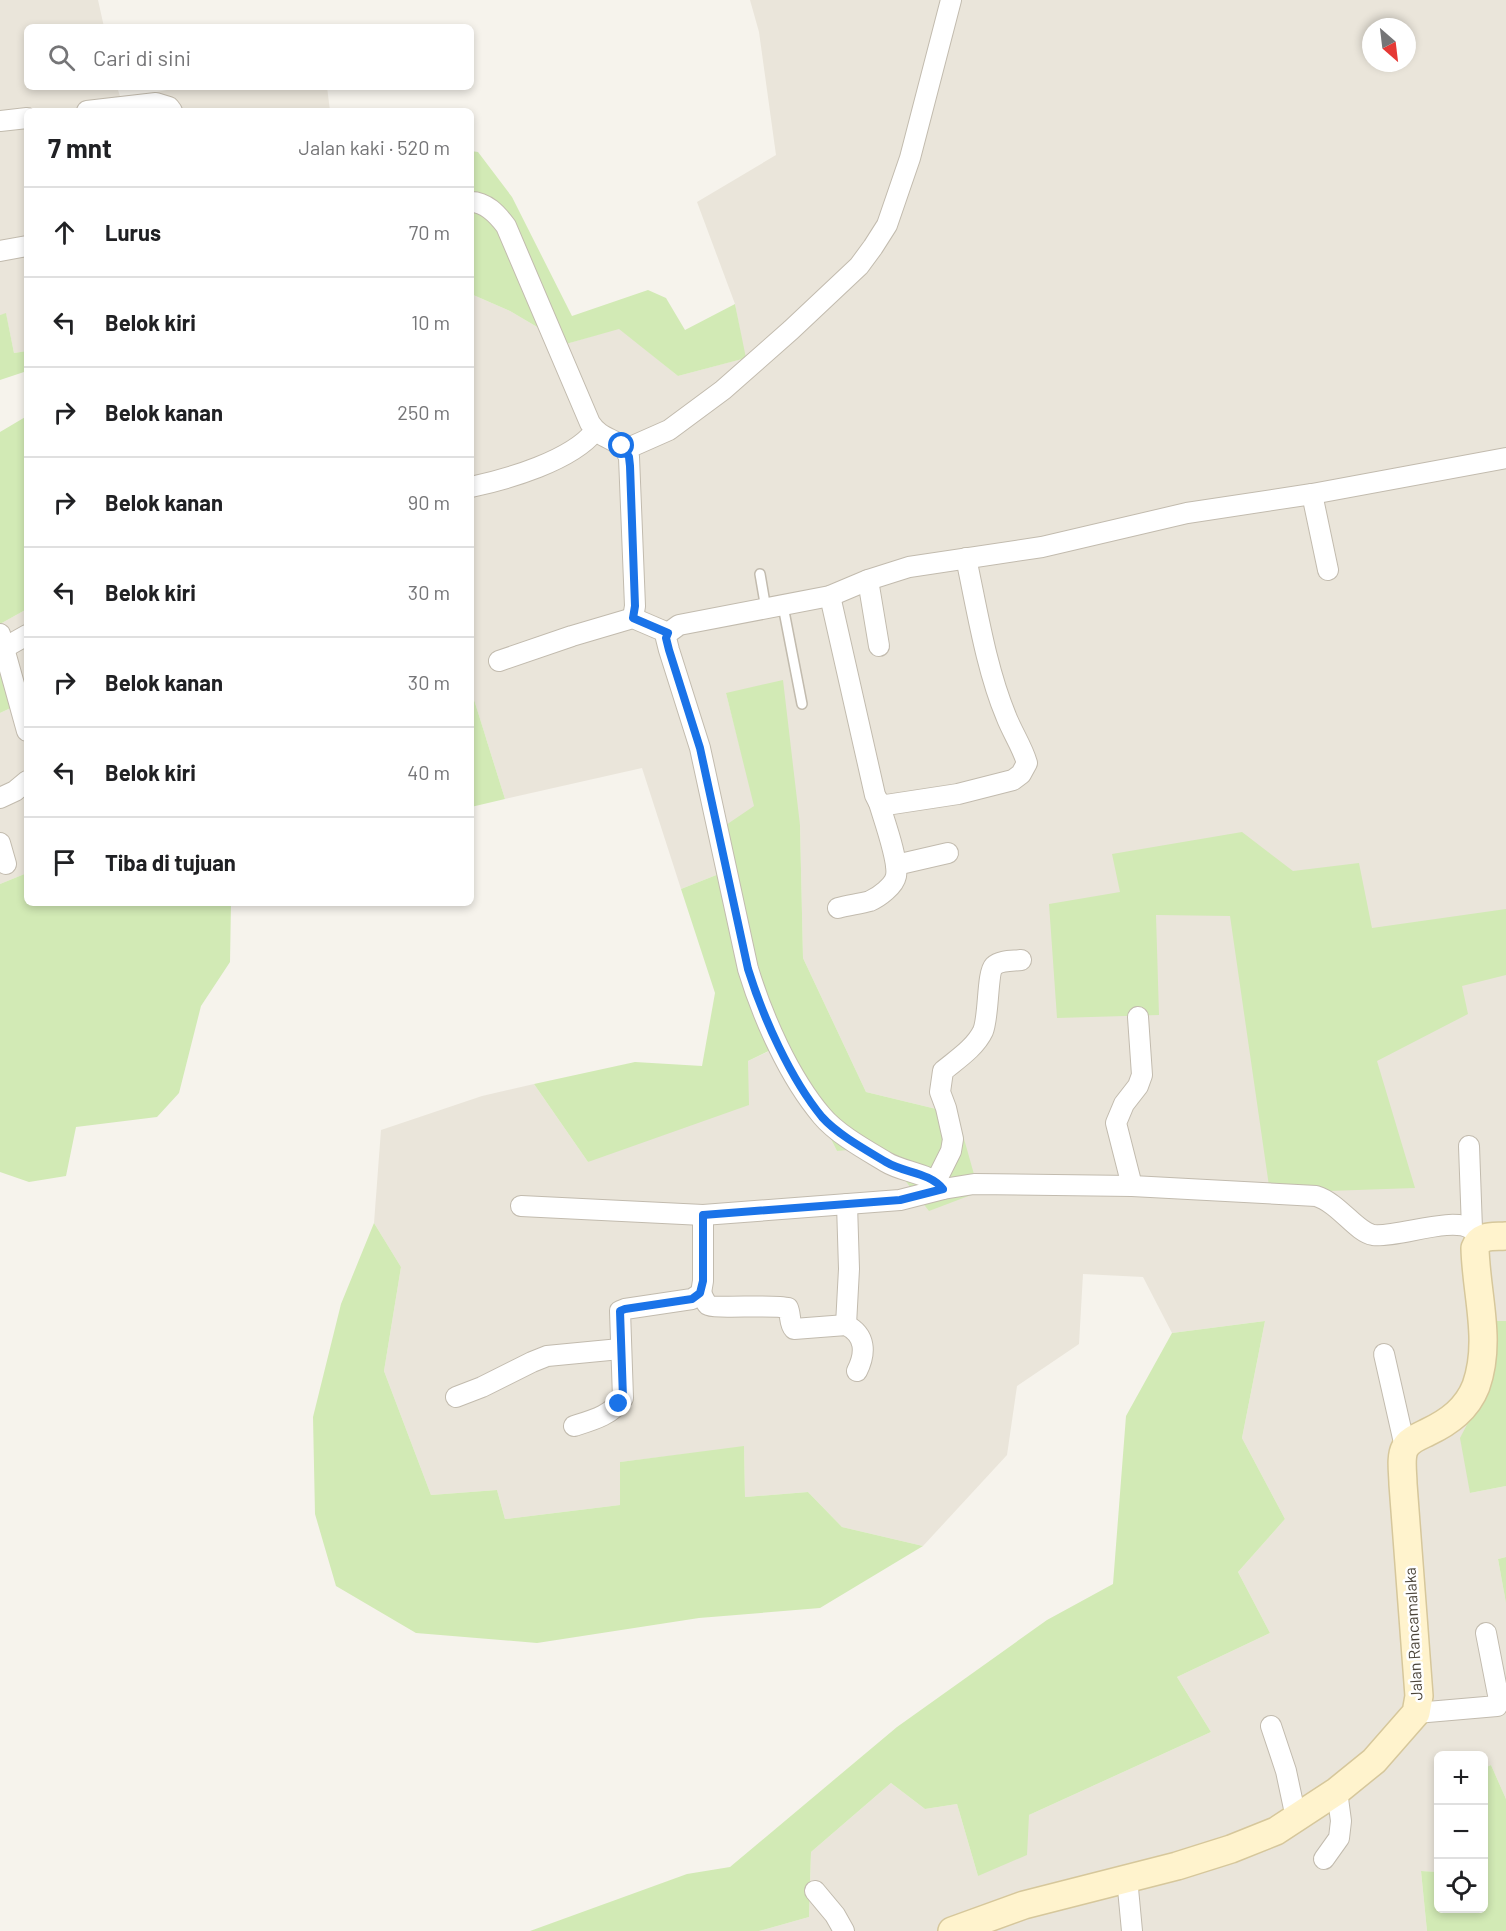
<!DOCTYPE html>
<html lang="id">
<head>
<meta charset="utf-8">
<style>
  body { margin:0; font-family:Barlow,sans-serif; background:#f2f2f2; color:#202124 }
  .controls { position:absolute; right:18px; bottom:18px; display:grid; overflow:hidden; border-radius:9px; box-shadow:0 3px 9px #0003 }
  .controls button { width:54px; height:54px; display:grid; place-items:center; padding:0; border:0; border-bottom:2px solid #e0e0e0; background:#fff; color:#202124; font:30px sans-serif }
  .compass { position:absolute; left:1362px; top:18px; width:54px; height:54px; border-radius:50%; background:#fff; box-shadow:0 3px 9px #0003; rotate:152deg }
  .stop { position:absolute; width:18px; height:18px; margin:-14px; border:4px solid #1a73e8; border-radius:50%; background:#fff }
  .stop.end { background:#1a73e8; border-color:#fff; box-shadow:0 2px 6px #0008 }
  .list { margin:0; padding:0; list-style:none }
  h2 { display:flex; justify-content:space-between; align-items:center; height:78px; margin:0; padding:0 24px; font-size:26px }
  h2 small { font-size:20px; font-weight:400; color:#757577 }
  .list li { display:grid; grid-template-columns:39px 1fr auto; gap:18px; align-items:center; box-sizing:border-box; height:90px; padding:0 24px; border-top:2px solid #e0e0e0 }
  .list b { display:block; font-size:22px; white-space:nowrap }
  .list em { font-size:20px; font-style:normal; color:#757577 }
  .icon { flex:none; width:33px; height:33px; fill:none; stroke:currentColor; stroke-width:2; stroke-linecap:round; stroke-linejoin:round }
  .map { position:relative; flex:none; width:1506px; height:1931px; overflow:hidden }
  .search { position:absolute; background:#fff; box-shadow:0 3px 9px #0003; left:24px; top:24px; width:450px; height:66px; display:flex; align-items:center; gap:15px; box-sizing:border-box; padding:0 21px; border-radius:9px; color:#757577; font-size:22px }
  .panel { position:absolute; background:#fff; box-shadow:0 3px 9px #0003; left:24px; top:108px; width:450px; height:798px; border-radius:9px }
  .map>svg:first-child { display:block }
</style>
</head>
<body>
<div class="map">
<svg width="1506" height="1931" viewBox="0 0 1506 1931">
  <rect width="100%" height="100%" fill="#f6f3ec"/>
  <g fill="#eae5da" fill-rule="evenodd">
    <path d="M0,0H98L104,27H27V87H117L121,99L182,87H327L330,111H27V351L14,353L6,314L0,315Z"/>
    <path d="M750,0H1506V1321L1492,1322L1470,1493L1506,1486V1557L1498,1559L1506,1603V1799L1491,1765L1484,1768V1756H1438V1872L1421,1871L1427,1931H759L809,1917L811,1852L891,1783L925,1809L957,1804L978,1876L1029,1815L1211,1732L1177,1677L1270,1633L1238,1572L1285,1519L1242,1438L1265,1321L1172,1333L1143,1277L1083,1274L1079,1344L1017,1386L1007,1455L923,1546L842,1527L808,1492L745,1497L744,1447L620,1462V1505L505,1519L497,1490L431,1495L384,1371L401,1267L374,1223L381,1130L482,1096L534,1084L588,1162L748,1061L784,1044L837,1151L957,1114L866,1092L803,958L800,825L726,693L755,806L734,868L681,889L642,768L505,799L471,690V294L510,311L566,344L619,328L678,376L745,358L735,304L697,202L776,155L759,32ZM1371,27H1407V63H1371Z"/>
    <path d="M27,609V873L0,884V713L15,706L0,661V624Z"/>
  </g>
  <g fill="#d2eab5">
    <path d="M471,151L478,152L512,197L572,316L648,290L666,298L685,330L735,304L746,358L678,376L619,329L566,344L510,311L471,294Z"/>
    <path d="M6,313L14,353L27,351V371L0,380V315Z"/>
    <path d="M27,416V609L0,624V432Z"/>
    <path d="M0,661L15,706L0,713Z"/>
    <path d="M783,680L800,825L803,958L866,1092L957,1114L979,1192L929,1211L879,1147L837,1151L783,1044L748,1061L749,1105L588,1162L534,1084L635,1062L702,1066L715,993L681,889L734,868L726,825L754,806L726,693Z"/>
    <path d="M471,690L505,799L471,807Z"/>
    <path d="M1242,832L1293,871L1359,863L1372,928L1506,909V975L1462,986L1468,1014L1377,1061L1415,1188L1270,1193L1230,916L1156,915L1159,1015L1057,1018L1049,904L1120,892L1112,854Z"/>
    <path d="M27,873V903H231L230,962L201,1006L179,1093L157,1117L76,1127L66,1176L29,1182L0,1172V884Z"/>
    <path d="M374,1223L401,1267L384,1371L431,1495L497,1490L505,1519L620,1505V1462L744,1446L745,1497L808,1492L842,1527L923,1546L820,1608L699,1618L537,1643L416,1633L336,1586L315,1514L313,1417L341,1304Z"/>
    <path d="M1265,1321L1242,1438L1285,1519L1238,1572L1270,1633L1177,1677L1211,1732L1029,1815L1027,1855L978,1876L957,1804L925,1809L891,1783L811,1852L809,1917L759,1931H530L687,1874L730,1867L897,1727L1047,1620L1113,1584L1126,1416L1172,1333Z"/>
    <path d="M1492,1321H1506V1486L1470,1493L1460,1438L1486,1388Z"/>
    <path d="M1506,1557V1603L1498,1559Z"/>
    <path d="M1491,1765L1506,1799V1931H1427L1421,1871L1438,1872V1908H1484V1768Z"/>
  </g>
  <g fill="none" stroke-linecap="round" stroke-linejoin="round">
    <defs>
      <g id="lane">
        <path d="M760,574L766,609"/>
        <path d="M783,606L802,704"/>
      </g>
      <g id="street">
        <path d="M87,111L156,103L169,107L172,111"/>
        <path d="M0,121L27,118"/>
        <path d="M471,202C486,202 497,214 506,226L590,423C603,443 620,436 629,457L635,606L633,618"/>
        <path d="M0,251L27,246"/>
        <path d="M626,449L669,430L723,390L791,330L859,266L873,247L887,225L910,158L951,0"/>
        <path d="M471,487C508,479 571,461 595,431"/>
        <path d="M1312,494L1328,570"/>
        <path d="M868,580L879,646"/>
        <path d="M830,596L875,795L879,803C884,820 899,861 896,876C894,886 879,897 870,901C860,904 848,905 838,908"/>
        <path d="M0,634L27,731"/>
        <path d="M4,648L27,635"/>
        <path d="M499,661L572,636L633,618L668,633"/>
        <path d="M0,798L15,791L27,781"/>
        <path d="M879,803L886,805L958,794L1013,780L1021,774L1027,763C1022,746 1012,732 1006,716C986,668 977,609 966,558"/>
        <path d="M0,843L6,864"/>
        <path d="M896,865L948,853"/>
        <path d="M1469,1146L1472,1229"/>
        <path d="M936,1181L951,1151L953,1139L946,1108L940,1092L943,1071C956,1060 975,1048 983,1031C989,1017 987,973 994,966C1000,960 1013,961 1021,960"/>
        <path d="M1132,1186L1116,1123L1124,1104L1138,1086L1142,1075L1138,1017"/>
        <path d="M521,1206L703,1215L900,1200L943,1189"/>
        <path d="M1480,1239C1477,1235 1474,1231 1471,1229C1452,1216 1397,1238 1373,1235C1356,1232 1339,1203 1316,1196L1132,1186L974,1184L943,1189C929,1172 904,1173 886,1162C866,1150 837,1134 822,1116C789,1077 763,1018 748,969L700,748L669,650L666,638L668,633L679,625L830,596L868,580L909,567L1042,547L1187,513L1312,494L1506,458"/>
        <path d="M701,1293C703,1297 705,1302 708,1305C714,1309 773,1304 788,1308C791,1315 789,1324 794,1329L846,1325C866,1335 866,1353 857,1371"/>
        <path d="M846,1325L849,1269L847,1204"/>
        <path d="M1384,1354L1405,1447"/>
        <path d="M456,1397L482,1387L532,1362L547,1356L620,1349"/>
        <path d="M574,1426C593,1420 612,1415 623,1398L620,1311L625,1309L692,1299L701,1293L703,1281V1215"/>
        <path d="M1416,1713L1497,1706L1499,1700L1486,1633"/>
        <path d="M1271,1726L1286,1771L1296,1818"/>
        <path d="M1324,1859L1339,1838L1341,1821L1337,1791"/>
        <path d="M1127,1878L1132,1931"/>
        <path d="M815,1891L835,1915L844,1931"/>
      </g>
      <path id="secondary" d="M952,1931L1024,1905L1177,1866L1231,1849L1276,1831L1337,1791L1374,1761L1416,1713L1419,1696L1403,1484C1403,1474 1400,1457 1405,1448C1409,1440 1420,1436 1428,1432C1449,1422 1467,1409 1476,1386C1492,1341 1476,1294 1475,1248C1480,1234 1493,1237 1506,1236"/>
    </defs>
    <use href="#lane" stroke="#c2bbae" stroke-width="12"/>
    <use href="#street" stroke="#c2bbae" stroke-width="22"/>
    <use href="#secondary" stroke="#d6c79b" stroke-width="30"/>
    <use href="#lane" stroke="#fff" stroke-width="9"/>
    <use href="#street" stroke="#fff" stroke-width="20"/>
    <use href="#secondary" stroke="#fff3cd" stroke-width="27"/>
  </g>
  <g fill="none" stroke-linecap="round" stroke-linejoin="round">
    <path stroke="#1a73e8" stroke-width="8" d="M619,1404L623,1398L620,1311L625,1309L692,1299L700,1293L703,1281V1215L900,1200L943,1189C929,1172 904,1173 886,1162C866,1150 837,1134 822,1117C790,1078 763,1017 748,969L700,748L669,650L666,638L668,633L633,618L635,606L630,466L629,457L622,446"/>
  </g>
  <g text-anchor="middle" stroke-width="5" stroke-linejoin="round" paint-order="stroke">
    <g font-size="16" fill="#4b4439" stroke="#fff">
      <text transform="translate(1413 1634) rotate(-93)" y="6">Jalan Rancamalaka</text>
    </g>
  </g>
</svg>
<div class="controls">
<button>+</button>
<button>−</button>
<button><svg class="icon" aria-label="locate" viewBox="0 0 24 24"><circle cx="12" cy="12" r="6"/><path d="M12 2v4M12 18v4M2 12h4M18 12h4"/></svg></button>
</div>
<svg class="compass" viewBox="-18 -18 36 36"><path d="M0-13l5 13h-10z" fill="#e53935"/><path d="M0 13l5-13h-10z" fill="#757577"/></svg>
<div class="stop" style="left:622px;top:446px"></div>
<div class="stop end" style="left:619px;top:1404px"></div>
<div class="search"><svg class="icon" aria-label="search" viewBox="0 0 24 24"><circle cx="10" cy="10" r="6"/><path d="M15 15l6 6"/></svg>Cari di sini</div>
<section class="panel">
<h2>7 mnt<small>Jalan kaki · 520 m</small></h2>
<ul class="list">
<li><svg class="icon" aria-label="ahead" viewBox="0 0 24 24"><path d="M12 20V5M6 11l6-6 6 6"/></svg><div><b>Lurus</b></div><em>70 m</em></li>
<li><svg class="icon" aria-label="left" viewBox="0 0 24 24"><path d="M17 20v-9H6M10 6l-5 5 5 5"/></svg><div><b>Belok kiri</b></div><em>10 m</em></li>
<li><svg class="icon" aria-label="right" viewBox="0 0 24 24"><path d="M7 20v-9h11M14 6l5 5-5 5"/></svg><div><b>Belok kanan</b></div><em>250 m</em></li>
<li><svg class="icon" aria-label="right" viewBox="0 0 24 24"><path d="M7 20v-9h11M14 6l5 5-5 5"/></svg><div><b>Belok kanan</b></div><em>90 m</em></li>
<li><svg class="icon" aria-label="left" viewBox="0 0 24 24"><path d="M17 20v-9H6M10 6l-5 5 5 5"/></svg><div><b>Belok kiri</b></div><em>30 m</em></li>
<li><svg class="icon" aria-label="right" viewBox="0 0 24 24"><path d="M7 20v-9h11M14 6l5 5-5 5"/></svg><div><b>Belok kanan</b></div><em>30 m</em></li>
<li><svg class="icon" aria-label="left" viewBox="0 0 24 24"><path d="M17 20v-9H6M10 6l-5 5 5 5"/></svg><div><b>Belok kiri</b></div><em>40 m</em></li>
<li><svg class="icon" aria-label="arrive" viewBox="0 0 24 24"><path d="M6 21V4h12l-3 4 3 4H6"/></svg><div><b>Tiba di tujuan</b></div></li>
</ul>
</section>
</div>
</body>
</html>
